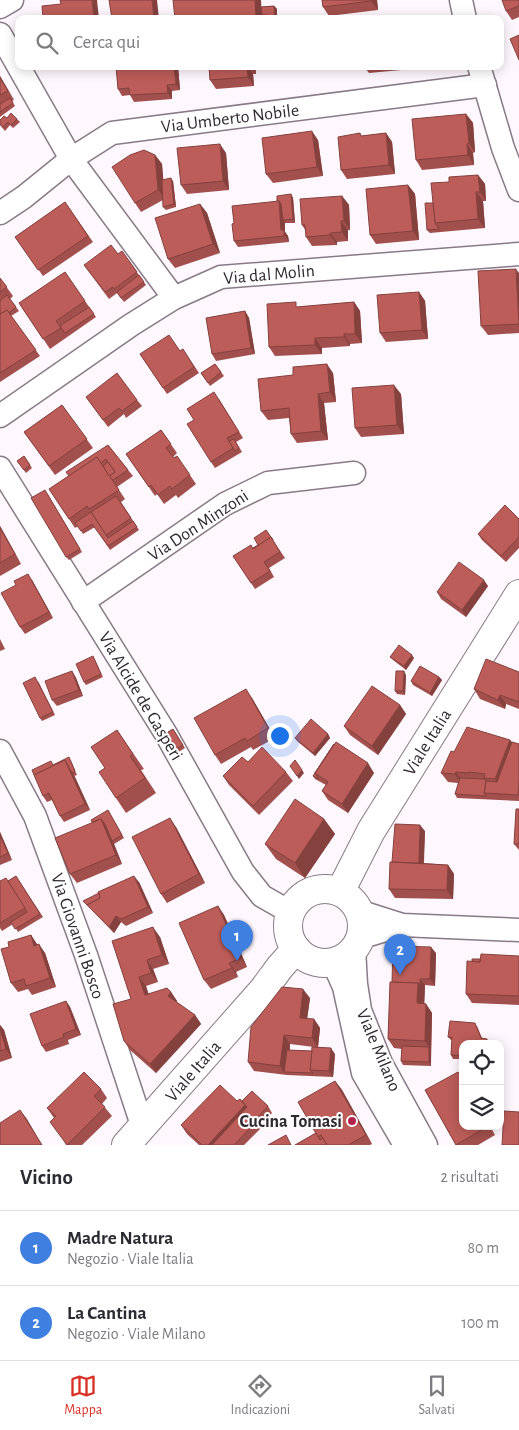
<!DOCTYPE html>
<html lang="it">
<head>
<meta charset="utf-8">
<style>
  body { margin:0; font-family:"Alegreya Sans",sans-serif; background:#f7f7f7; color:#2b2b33 }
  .controls { position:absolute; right:15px; bottom:15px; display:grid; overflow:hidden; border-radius:10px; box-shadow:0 2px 12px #0003 }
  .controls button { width:45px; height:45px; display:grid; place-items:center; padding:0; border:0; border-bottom:1px solid #e1e1e2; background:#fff; color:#2b2b33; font:25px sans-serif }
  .you { position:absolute; left:279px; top:735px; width:18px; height:18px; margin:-12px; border:4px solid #fff; border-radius:50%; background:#1a73e8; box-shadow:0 0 0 8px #1a73e833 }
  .badge { display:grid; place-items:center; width:32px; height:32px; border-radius:50%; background:#d93025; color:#fff; font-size:16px; font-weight:700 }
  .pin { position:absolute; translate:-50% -41px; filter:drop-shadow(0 1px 2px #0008) }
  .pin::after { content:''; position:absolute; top:26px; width:18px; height:15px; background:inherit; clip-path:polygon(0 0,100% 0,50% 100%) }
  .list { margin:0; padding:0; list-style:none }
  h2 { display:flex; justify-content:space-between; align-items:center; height:65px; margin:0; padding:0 20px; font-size:21px }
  h2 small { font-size:16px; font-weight:400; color:#7c7c81 }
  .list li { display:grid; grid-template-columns:32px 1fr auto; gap:15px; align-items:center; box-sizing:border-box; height:75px; padding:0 20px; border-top:1px solid #e1e1e2 }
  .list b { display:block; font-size:19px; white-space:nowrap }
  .list p { margin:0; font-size:16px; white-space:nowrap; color:#7c7c81 }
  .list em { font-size:16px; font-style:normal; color:#7c7c81 }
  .icon { flex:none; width:28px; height:28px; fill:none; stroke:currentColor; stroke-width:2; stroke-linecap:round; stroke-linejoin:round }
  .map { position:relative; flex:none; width:519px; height:1145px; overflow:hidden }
  .search { position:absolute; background:#fff; box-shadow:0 2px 12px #0003; left:15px; right:15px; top:15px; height:55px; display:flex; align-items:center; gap:12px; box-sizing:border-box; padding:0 18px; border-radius:10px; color:#7c7c81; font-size:19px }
  .sheet { height:215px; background:#fff }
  nav { display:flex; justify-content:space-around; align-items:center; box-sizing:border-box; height:70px; border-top:1px solid #e1e1e2; background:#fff; font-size:14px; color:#7c7c81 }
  nav a { display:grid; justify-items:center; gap:2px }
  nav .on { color:#d93025 }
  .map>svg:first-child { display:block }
</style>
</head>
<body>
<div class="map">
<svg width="519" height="1145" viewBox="0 0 519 1145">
  <rect width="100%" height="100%" fill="#fef7fd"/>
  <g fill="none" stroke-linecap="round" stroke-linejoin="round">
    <defs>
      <g id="minor">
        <path d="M461,0L465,19"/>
        <path d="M0,7L12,0"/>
        <path d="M0,34L71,159L174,298"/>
        <path d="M479,66L503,148L519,190"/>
        <path d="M0,213L24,197L71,159L112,133L485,85"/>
        <path d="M0,416L131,325L174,298L221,277L519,254"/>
        <path d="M0,468L166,734L243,872L262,896L290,912"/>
        <path d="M83,602L225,504L268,483L354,473"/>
        <path d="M0,751L35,816L86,955L143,1128"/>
        <path d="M358,911L402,925L519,930"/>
        <path d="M359,938L402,925"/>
        <path d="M354,949L356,984L360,1010L381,1063L426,1145"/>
        <path d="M333,962L344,987L363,1073L405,1145"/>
      </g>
      <g id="major">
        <circle cx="325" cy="926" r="37"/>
        <path d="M340,892L371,831L519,594"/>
        <path d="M126,1145L263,990L280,967L296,949"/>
      </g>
    </defs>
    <use href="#minor" stroke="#887a87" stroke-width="25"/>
    <use href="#major" stroke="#887a87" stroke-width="30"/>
    <use href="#minor" stroke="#fff" stroke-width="22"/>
    <use href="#major" stroke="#fff" stroke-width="28"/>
  </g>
  <g fill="#a2504d" fill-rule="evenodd">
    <path d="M261,0V7L274,6L277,9L266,18H264L262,15V19H175Z"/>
    <path d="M322,0H377L378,10L329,16L323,7Z"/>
    <path d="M519,0V17L512,20L506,11Z"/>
    <path d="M116,66H178L180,90L172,91V99L134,102L130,95L122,96L118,89Z"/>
    <path d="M209,66H255L256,74H253L254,86L216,89L210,80Z"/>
    <path d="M336,66H422L423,68L369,73L365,68L339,70Z"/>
    <path d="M0,76L14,100L12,101L15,106L0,117Z"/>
    <path d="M466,114L473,123L475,152L473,153L474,165L422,170L416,160Z"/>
    <path d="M7,118L17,119L20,122L13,128L10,125L5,131L0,125V120Z"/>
    <path d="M386,133L392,142L395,174L347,179L341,170L362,136Z"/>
    <path d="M318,140L323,176L273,183L266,174Z"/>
    <path d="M226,153L229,190L187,194L181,185Z"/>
    <path d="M155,155L162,164L163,180L173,181L176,207L166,210L163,207V200L141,212L135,203Z"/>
    <path d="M478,175L485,184L486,201H483L485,228L430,233L427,230L433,203L449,182Z"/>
    <path d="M408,185L415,194L419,240L376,244L370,235Z"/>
    <path d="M291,194L293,198L295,223H285V232L288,236L289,242L238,247L234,241V223Z"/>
    <path d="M342,196L349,205L350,230H348V241L337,242V245L312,246L306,237V231L302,225Z"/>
    <path d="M65,202L93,242L43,276L15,237Z"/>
    <path d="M200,204L207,213L220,253L175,268L168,259Z"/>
    <path d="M122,251L146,285L124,302L117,293L109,299L84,265L118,254Z"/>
    <path d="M65,272L96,317L50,349L19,303Z"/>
    <path d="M519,273V333L488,335L481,326Z"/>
    <path d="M0,278L13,296L10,299L19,311L11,316L40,356L0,382Z"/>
    <path d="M419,292L425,301L428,339L386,342L380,333Z"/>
    <path d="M354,302L360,311L362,343L350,344V346L322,348V354L275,356L269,347L300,307Z"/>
    <path d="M245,311L249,318L255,354L216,361L212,354Z"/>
    <path d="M183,349L199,373L167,394L140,354L180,351Z"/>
    <path d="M215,364L224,376L210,386L201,373Z"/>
    <path d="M333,373L336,402L324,403L328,440L297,443L291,434L289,418L268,420L261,411Z"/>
    <path d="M401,394L404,434L361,437L355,428Z"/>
    <path d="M86,397L137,400L142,406L126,418L124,414L108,427Z"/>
    <path d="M219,399L243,438L236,442L242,452L215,468L211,462L194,420Z"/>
    <path d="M62,405L93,448L55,475L24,432Z"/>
    <path d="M161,430L177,453L173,457L174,458L177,456L196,484L178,498L176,495L164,504L157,494L155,496L126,454Z"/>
    <path d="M108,445L133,476L117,487L125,499L121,502L139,530L110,550L95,527L83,534L78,526L75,528L49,489L69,476Z"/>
    <path d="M24,456L32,468L26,473L17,461Z"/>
    <path d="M47,493L82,552L69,560L66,557Z"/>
    <path d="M519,519V548L506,562L482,540L478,534Z"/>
    <path d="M0,526L21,564L0,576Z"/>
    <path d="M266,530L285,558L269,568L274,577L255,589L233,556L253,548L258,545Z"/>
    <path d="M32,580L53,618L25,634L20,627Z"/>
    <path d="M488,586L466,617L441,599L437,592Z"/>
    <path d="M0,639L5,649L0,651Z"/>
    <path d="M390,657L414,658L406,670L393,660Z"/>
    <path d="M95,660L103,677L86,685L84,682Z"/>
    <path d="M72,671L76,678L83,696L57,706L52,700Z"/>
    <path d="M519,672V709L506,704L505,709L480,699L474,689Z"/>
    <path d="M406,675L405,695L397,694L395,691Z"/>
    <path d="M439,677L442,680L432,696L413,685L411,681Z"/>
    <path d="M38,681L55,715L42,721L40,718Z"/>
    <path d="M252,698L275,738L253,750L251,747L221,764L215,755Z"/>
    <path d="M400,705L406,714L378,755L350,735L344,726Z"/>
    <path d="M173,729L185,748L177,753L165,734Z"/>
    <path d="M117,730L144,769L141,770L156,793L126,813L116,798L105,768Z"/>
    <path d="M328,734L330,738L315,756L297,741L295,738Z"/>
    <path d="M510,740L512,742L519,744V801L457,798L455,794L458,783L448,782L441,773L454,752Z"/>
    <path d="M334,744L374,773L348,813L328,800L322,791L326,785L315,779L313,776Z"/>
    <path d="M71,761L77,775L74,776V775L90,810L64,822L60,816L52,800L47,802L43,796L54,764Z"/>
    <path d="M248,762L286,772L293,781L259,815L229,785L223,776Z"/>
    <path d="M519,809V850L514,844Z"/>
    <path d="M108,810L124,838L114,844L122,864L77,883L70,874L92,822Z"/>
    <path d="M324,819L335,834L305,878L276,859L265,844Z"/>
    <path d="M176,827L205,883L167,903L161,894Z"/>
    <path d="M425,831L424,863L448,865L454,874L453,899L395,898L389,889L392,862Z"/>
    <path d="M0,832L12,860L0,865Z"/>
    <path d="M16,876L43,917L18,932L13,924L2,931L0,928V881H8Z"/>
    <path d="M139,882L153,913L126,926L121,922L114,933L83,901Z"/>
    <path d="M218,906L224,915L247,967L236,972L238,977L211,989L204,980Z"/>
    <path d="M31,935L37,945L45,953L56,987L32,995L28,989L18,992L11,983L9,947Z"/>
    <path d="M160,937L169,964L153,969L158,982L146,986L148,994L171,992L177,1001L176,1002L195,1015L201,1024L156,1073L130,1050L124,1041L131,999L112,941Z"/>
    <path d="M436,953L435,986L425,985L424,1003L426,1004L432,1013L431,1066L403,1065L401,1061L402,1049L394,1048L388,1039L392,982Z"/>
    <path d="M519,956V1005L472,1003L466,994L472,961L480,959Z"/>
    <path d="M310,998L307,1019H314L320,1028L318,1047L335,1054L333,1077L287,1075L254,1071L248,1062ZM290,1044L314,1047L312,1051L290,1050Z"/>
    <path d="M66,1001L70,1007L81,1035L68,1040L69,1044L46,1052L42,1046Z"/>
    <path d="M0,1025L4,1030L12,1058L0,1062Z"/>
    <path d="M477,1026L482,1038L487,1039L489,1042L463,1044V1059H453L451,1055L452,1040H451L448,1037Z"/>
    <path d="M335,1081L342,1090L372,1144L370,1145H295L316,1133Z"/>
    <path d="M101,1089L107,1098L102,1104L112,1116L82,1145H66L54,1118L47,1108Z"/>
    <path d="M425,1090L463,1126H490L495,1135L478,1145H456Z"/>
    <path d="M237,1101H242L268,1106L272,1113L260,1126L261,1128L244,1145H199L187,1134L181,1125Z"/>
  </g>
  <g fill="#84413e">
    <path d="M92,0H97L99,19H94Z"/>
    <path d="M152,0H157L159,19H154Z"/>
    <path d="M255,0H261L262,19H258L256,17Z"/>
    <path d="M371,0H377L378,10L371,1Z"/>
    <path d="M274,6L277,9V19H275Z"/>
    <path d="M174,66H178L180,90L176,84Z"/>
    <path d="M247,66L253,74L254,86L248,77Z"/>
    <path d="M250,66H255L256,74Z"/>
    <path d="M0,76L14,100L0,78Z"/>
    <path d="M167,85L172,91V99L168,93Z"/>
    <path d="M466,114L473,123L475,152L469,143Z"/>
    <path d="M312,131L318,140L323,176L317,167Z"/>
    <path d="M386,133L392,142L395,174L389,165Z"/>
    <path d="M220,144L226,153L229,190L223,181Z"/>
    <path d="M467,144L473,153L474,165L468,155Z"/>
    <path d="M155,155L162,164L165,199L158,190Z"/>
    <path d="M478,175L485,184L486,201L480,192Z"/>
    <path d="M171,178L173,181L176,207L174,204Z"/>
    <path d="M408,185L415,194L419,240L413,231Z"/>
    <path d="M476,192L483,201L485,228L478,219Z"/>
    <path d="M291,194L293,198L295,223L293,219Z"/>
    <path d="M342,196L349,205L350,230L344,221Z"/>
    <path d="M279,201L284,208L283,220L285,223V232L288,236L289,242L281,230Z"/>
    <path d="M200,204L207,213L220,253L213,244Z"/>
    <path d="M341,221L348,230V241L342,232Z"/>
    <path d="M330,233L337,242V245L330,235Z"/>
    <path d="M516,269L519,273V323Z"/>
    <path d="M419,292L425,301L428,339L422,330Z"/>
    <path d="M354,302L360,311L362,343L355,334Z"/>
    <path d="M245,311L249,318L255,354L251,348Z"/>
    <path d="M344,334L350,344V346L344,337Z"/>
    <path d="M315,338L322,348V354L315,345Z"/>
    <path d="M327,364L333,373L336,402L330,392Z"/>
    <path d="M394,385L401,394L404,434L397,425Z"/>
    <path d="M318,394L324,403L328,440L321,431Z"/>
    <path d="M0,526L21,564L15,554L0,528Z"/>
    <path d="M28,574L32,580L53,618L49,612Z"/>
    <path d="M484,580L488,586L466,617L462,610Z"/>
    <path d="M412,655L414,658L406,670L404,666Z"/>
    <path d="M72,671L76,678L83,696L79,690Z"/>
    <path d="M404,671L406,675L405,695L403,691Z"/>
    <path d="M439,677L442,680L432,696L430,693Z"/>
    <path d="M246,689L252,698L275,738L268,728Z"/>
    <path d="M500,695L506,704L505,709L498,700Z"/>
    <path d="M400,705L406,714L378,755L372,746Z"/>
    <path d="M328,734L330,738L315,756L313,753Z"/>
    <path d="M510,740L517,749L501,788L495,779Z"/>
    <path d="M65,760L74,775L90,810L85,804Z"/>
    <path d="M368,763L374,773L348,813L342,804Z"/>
    <path d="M302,770L304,773L299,779L297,776Z"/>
    <path d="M456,772L462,781L461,783L455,774Z"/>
    <path d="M170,818L176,827L205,883L199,874Z"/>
    <path d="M101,819L107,828L112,841L114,844L122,864L116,855Z"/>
    <path d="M324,819L335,834L305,878L295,863Z"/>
    <path d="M420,825L425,831L423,872L419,866Z"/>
    <path d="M0,832L12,860L8,853L0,836Z"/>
    <path d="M448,865L454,874L453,899L447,890Z"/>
    <path d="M134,876L139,882L153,913L148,907Z"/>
    <path d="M218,906L224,915L247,967L241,958Z"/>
    <path d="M116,916L121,922L114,933L109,927Z"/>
    <path d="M153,927L160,937L169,964L162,955Z"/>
    <path d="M31,935L37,944L41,955L34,946Z"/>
    <path d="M39,944L45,953L56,987L50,978Z"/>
    <path d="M431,947L436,953L435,986L430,979Z"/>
    <path d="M147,960L153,969L158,982L151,973Z"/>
    <path d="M229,963L236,972L238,977L232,968Z"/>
    <path d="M139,977L146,986L152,1004L145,995Z"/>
    <path d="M420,979L425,985L424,1012L417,1003L418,983Z"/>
    <path d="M303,989L310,998L306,1027L300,1018Z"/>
    <path d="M171,992L177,1001L174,1005L168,996Z"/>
    <path d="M66,1001L70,1007L81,1035L76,1029Z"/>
    <path d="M426,1004L432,1013L431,1050L425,1041Z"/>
    <path d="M195,1015L201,1024L156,1073L150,1064Z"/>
    <path d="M314,1019L320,1028L318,1047L312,1038Z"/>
    <path d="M0,1025L4,1030L12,1058L6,1049L0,1029Z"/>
    <path d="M284,1035L290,1044L287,1072H284L280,1066Z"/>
    <path d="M429,1047L431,1050V1066L429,1062Z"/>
    <path d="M331,1048L335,1054L333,1077L329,1071Z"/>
    <path d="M335,1081L342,1090L372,1144L366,1135Z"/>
    <path d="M245,1105L252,1114L223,1145H208Z"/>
    <path d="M20,1110L27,1119L42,1145Z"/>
  </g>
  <g fill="#bc5d59" stroke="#84413e">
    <path d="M60,0H92L94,19H43L42,6L61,4Z"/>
    <path d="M109,0H152L154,19H112Z"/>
    <path d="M173,0H255L256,17L234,19H175Z"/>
    <path d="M322,0H371V1L323,7Z"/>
    <path d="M502,0H519V6L506,11Z"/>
    <path d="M274,6L275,19H266V15H262L261,7Z"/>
    <path d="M519,35V60L510,39Z"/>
    <path d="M116,66H174L176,84L167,85L168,93L130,95L129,88L118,89Z"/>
    <path d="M209,66H247L248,77L210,80Z"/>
    <path d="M0,78L8,91L0,95Z"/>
    <path d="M10,98L13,103L0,112V104Z"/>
    <path d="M11,113L17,119L11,125L8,122L3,127L0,124V120L4,116L7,118Z"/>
    <path d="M466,114L469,143L467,144L468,155L416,160L412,119Z"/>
    <path d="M312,131L317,167L266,174L262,138Z"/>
    <path d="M360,133L361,136L386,133L389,165L341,170L338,137Z"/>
    <path d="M220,144L223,181L181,185L177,148Z"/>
    <path d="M144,150L155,155L158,190L135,203L112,167L130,155Z"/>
    <path d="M478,175L480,192H476L478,219L435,223L431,183L449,182V177Z"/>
    <path d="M171,178L174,204L163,207L162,180Z"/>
    <path d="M408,185L413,231L370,235L366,189Z"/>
    <path d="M291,194L293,219L283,220L281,204L279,201H277V196Z"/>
    <path d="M342,196L344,221H341L342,232L330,233V235L306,237L305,225H302L300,199Z"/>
    <path d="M279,201L281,230H284V236L234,241L232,224L234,223L232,206Z"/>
    <path d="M65,202L88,236L38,270L15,237Z"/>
    <path d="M425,203H433L435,223L439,229L427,230Z"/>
    <path d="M200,204L213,244L168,259L155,218Z"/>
    <path d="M111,245L118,254L122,251L137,272L114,289L113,287L105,292L84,265Z"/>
    <path d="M516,269L519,324L481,326L478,271Z"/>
    <path d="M65,272L85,301L56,321L61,328L43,339L19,303Z"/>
    <path d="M139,275L144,282L121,298L117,292Z"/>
    <path d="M0,278L7,287L0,292Z"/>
    <path d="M419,292L422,330L380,333L377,295Z"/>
    <path d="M7,295L16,307L9,313L7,310L0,314V301Z"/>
    <path d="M296,302V307L354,302L355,334H344V337L315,338V345L269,347L267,304Z"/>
    <path d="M89,307L94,314L65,333L60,326Z"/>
    <path d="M7,310L36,350L0,373V314Z"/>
    <path d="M245,311L251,348L212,354L206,318Z"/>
    <path d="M169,335L180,351L183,349L194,367L163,388L140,354Z"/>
    <path d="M215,364L221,372L208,383L201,373Z"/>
    <path d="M327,364L330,392L318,394L321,431L291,434L289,408L261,411L258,379L293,375V367Z"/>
    <path d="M117,373L137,400L122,411L119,408L103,420L86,397Z"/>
    <path d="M394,385L397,425L355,428L352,388Z"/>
    <path d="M214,392L239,432L227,438L233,448L211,462L187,424L194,420L187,409Z"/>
    <path d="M62,405L87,439L49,466L24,432Z"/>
    <path d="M161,430L171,444L166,448L174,458L177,456L190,475L172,489L170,486L158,495L151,485L149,487L126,454Z"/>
    <path d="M234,439L239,448L235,451L229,441Z"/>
    <path d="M108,445L128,470L113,480L109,476L115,472L106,459L101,463L97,457L69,476L66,472Z"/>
    <path d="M24,456L30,465L24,470L17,461Z"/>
    <path d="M97,457L119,490L89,509L87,506L69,519L49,489Z"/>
    <path d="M108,462L115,472L109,476L103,466Z"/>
    <path d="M45,490L80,549L66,557L31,498Z"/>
    <path d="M116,496L131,518L106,535L91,512Z"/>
    <path d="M505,505L519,519V537L501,556L478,534Z"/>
    <path d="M91,512L108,538L133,521L137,527L108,546L92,524L81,531L75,523Z"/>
    <path d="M0,528L15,554L0,563Z"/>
    <path d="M266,530L273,540L271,537L253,549V548L258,545L254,538Z"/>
    <path d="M271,537L280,552L264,562L270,571L251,583L233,556L251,545L253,549Z"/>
    <path d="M459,562L484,580L462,610L437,592Z"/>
    <path d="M28,574L49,612L20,627L1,593L16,585L14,581Z"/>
    <path d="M399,645L412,655L404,666L390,657Z"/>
    <path d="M93,656L101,674L84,682L76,664Z"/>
    <path d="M486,659L519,672V702L500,695L498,700L474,689Z"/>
    <path d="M420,666L439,677L430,693L411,681Z"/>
    <path d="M72,671L79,690L52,700L45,681Z"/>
    <path d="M396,671H404L403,691H395Z"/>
    <path d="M35,677L53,712L40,718L23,683Z"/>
    <path d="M372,686L400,705L372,746L344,726Z"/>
    <path d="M246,689L268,728L247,741L245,738L215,755L194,718Z"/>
    <path d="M311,719L328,734L313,753L295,738Z"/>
    <path d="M467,727L510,740L495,779L484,778L485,774L469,772L468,773L456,772L455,774L441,773L451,751L454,752Z"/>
    <path d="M173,729L183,745L174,750L165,734Z"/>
    <path d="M117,730L133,754L130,756L145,778L116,798L99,772L105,768L91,747Z"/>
    <path d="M336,742L368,763L342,804L322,791L328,782L315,773Z"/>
    <path d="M512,742L519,744V780L518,795L484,793L486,781L497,782Z"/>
    <path d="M334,744L315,773L319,779L313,776Z"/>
    <path d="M262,747L286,772L253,806L223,776L242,757L248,762Z"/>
    <path d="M69,757L75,771L72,773L65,760L34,775L32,770L51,761L53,765Z"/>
    <path d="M65,760L85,804L60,816L49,793L43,796L34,775Z"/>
    <path d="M295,760L302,770L297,776L290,766Z"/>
    <path d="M460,778L485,779L486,781L484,793L486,796L455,794Z"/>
    <path d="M295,799L324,819L295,863L265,844Z"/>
    <path d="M516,809H519V844H514Z"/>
    <path d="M108,810L122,835L112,841L105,824L101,819L92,822L91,820Z"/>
    <path d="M170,818L199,874L161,894L132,837Z"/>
    <path d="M101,819L116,855L70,874L55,838Z"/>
    <path d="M395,824L420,825L419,863L392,862Z"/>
    <path d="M0,836L8,853L0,857Z"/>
    <path d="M390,862L448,865L447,890L389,889Z"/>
    <path d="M16,876L40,914L15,929L11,922L27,912L8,881Z"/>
    <path d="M134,876L148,907L121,919L116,916L109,927L87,905L100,898L98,892Z"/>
    <path d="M6,878L25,908L0,923V881Z"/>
    <path d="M99,893L100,898L87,905L90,908L83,901Z"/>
    <path d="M218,906L241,958L229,963L232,968L204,980L179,923Z"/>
    <path d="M153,927L162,955L147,960L151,973L139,977L145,995L167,988L171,992L168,996L195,1015L150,1064L124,1041L113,1004L131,999L112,941Z"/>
    <path d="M31,935L34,946L39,944L50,978L26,986L24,979L11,983L1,949L9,947L8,942Z"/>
    <path d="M393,946L431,947L430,979H420V986L418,983L392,982Z"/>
    <path d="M481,954L519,956V996L466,994L467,961L480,962Z"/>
    <path d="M472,959H480V962L472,961Z"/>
    <path d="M390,982L418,983L417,1003L426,1004L425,1041L388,1039Z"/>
    <path d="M282,987L303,989L300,1018L314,1019L312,1038L284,1035L280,1066L248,1062L251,1027Z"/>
    <path d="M66,1001L76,1029L63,1034L64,1037L42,1046L30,1014Z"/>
    <path d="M450,1021L475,1023L481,1038L487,1039L486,1044H463V1056L451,1055L452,1037H448Z"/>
    <path d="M0,1029L6,1049L0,1051Z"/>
    <path d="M402,1046L429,1047V1062L401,1061Z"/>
    <path d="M312,1047L331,1048L329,1071L310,1070Z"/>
    <path d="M287,1050L312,1051L310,1070L313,1073L284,1072Z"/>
    <path d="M84,1072L101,1089L94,1096L105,1107L67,1145L50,1122L56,1116L47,1108Z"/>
    <path d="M458,1072L463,1080V1126H488L456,1145L425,1090Z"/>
    <path d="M335,1081L366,1135L348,1145H327L321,1135L318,1137L298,1102Z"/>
    <path d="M220,1085L237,1101L240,1099L245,1105L208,1145H202L181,1125Z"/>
    <path d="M252,1091L268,1106L255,1120L257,1121L234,1145H212L247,1107L242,1101Z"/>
    <path d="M20,1110L42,1145H0V1123Z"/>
    <path d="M504,1111L519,1112V1145H502Z"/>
    <path d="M316,1133L320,1140L323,1138L327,1145H295Z"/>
    <path d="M286,1135L291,1145H268Z"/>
  </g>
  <circle fill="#b3224a" stroke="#fff" stroke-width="2" cx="352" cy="1121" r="5"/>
  <g text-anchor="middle" stroke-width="4" stroke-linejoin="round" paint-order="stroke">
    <g font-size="18" fill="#30292f" stroke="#fff">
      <text transform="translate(230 118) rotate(-7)" y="6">Via Umberto Nobile</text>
      <text transform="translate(269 274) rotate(-5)" y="6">Via dal Molin</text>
      <text transform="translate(198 525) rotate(-33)" y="6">Via Don Minzoni</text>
      <text transform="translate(141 696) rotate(59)" y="6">Via Alcide de Gasperi</text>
      <text transform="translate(427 742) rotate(-58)" y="6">Viale Italia</text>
      <text transform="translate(78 936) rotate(71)" y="6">Via Giovanni Bosco</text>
      <text transform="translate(379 1050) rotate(67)" y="6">Viale Milano</text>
      <text transform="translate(193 1071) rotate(-49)" y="6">Viale Italia</text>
    </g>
    <g font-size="18" font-weight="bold" fill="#30292f" stroke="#fff" text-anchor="end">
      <text x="342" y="1127">Cucina Tomasi</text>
    </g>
  </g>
</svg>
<div class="controls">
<button><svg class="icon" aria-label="locate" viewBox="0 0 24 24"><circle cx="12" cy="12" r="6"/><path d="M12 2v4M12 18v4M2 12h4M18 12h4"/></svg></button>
<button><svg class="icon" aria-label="layers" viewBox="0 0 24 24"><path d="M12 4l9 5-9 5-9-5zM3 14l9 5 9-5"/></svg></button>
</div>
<div class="you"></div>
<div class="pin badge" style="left:237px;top:961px;background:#3f7fe0">1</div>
<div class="pin badge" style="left:400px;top:975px;background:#3f7fe0">2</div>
<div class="search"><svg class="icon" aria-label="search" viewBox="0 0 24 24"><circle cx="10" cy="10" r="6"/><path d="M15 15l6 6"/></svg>Cerca qui</div>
</div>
<section class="sheet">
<h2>Vicino<small>2 risultati</small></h2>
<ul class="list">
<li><span class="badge" style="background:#3f7fe0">1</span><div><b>Madre Natura</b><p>Negozio · Viale Italia</p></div><em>80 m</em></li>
<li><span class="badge" style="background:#3f7fe0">2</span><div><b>La Cantina</b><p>Negozio · Viale Milano</p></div><em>100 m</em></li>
</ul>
</section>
<nav>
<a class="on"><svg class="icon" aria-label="map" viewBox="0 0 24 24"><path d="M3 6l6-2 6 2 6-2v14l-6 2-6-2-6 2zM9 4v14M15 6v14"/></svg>Mappa</a>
<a><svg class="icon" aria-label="directions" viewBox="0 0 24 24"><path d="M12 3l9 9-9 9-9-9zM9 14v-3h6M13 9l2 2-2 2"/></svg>Indicazioni</a>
<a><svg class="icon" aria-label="saved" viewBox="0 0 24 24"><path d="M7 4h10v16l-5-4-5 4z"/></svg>Salvati</a>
</nav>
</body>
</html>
